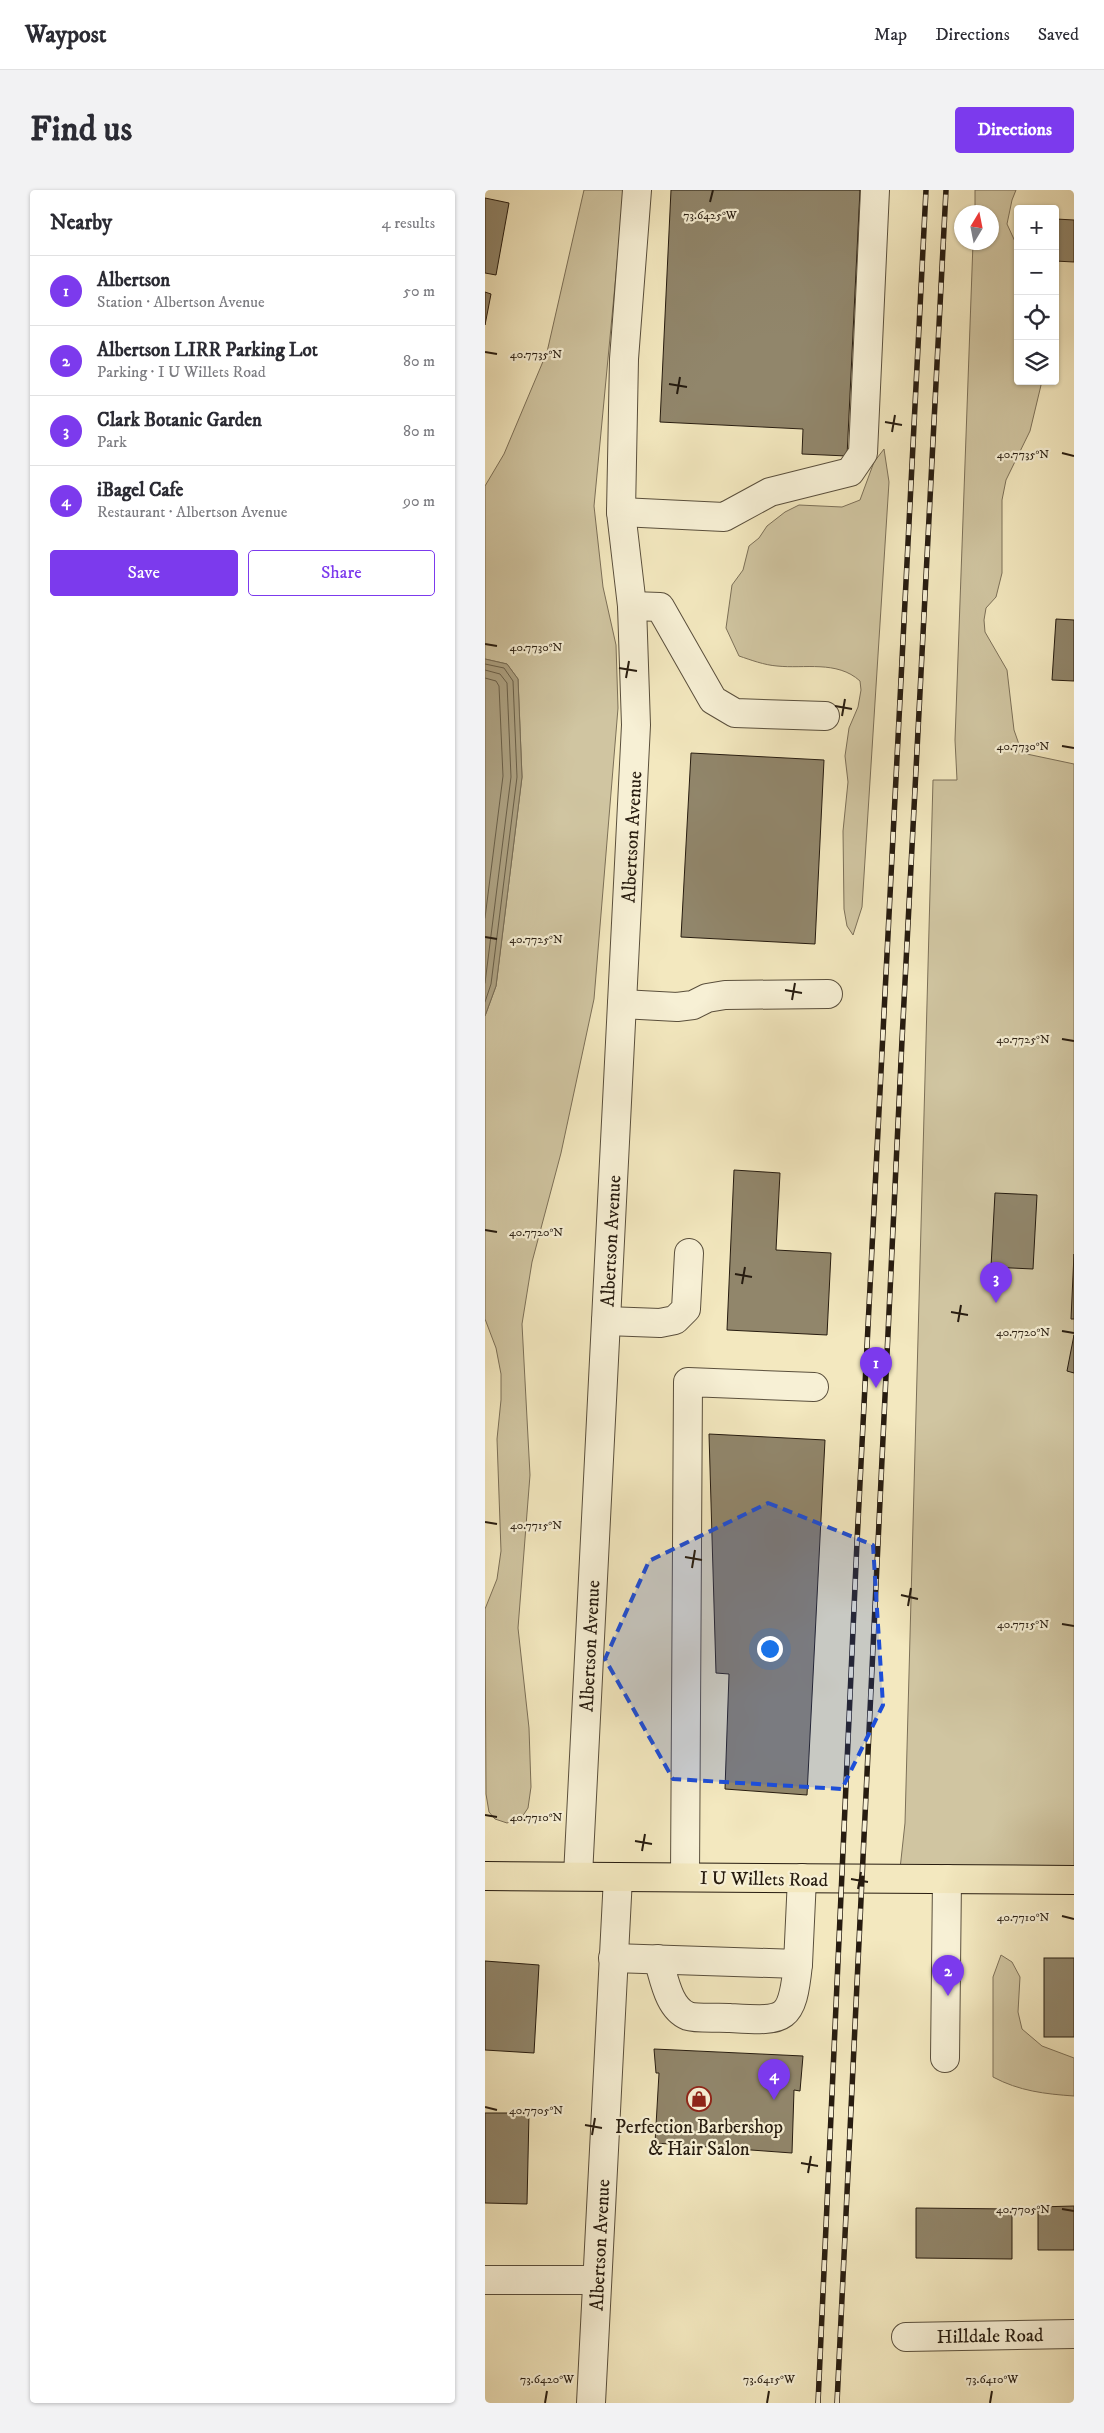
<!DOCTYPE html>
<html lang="en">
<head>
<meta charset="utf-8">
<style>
  body { margin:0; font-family:"IM FELL DW Pica",serif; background:#f2f2f3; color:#2b2b33 }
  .controls { position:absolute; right:15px; top:15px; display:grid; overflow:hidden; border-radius:5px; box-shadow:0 1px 4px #0004 }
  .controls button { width:45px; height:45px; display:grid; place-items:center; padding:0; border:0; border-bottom:1px solid #e1e1e2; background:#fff; color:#2b2b33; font:25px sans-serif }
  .compass { position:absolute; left:469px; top:15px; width:45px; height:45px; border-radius:50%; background:#fff; box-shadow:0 1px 4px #0004; rotate:10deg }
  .you { position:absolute; left:284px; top:1458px; width:18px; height:18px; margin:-12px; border:4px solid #fff; border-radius:50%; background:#1a73e8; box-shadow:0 0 0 8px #1a73e833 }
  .badge { display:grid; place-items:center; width:32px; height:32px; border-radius:50%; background:#7c3aed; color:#fff; font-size:16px; font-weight:700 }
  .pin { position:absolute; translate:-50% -41px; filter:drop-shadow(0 1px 2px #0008) }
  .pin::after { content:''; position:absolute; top:26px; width:18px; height:15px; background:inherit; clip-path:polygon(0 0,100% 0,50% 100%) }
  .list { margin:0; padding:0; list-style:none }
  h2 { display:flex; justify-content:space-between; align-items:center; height:65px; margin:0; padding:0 20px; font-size:21px }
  h2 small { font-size:16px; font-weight:400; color:#7c7c81 }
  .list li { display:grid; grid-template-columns:32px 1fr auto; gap:15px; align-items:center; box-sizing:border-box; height:70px; padding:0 20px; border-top:1px solid #e1e1e2 }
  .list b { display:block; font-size:19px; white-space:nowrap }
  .list p { margin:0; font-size:16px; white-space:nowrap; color:#7c7c81 }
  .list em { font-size:16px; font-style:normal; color:#7c7c81 }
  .actions { display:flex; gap:10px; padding:15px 20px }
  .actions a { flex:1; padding:11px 0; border:1px solid #7c3aed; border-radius:5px; text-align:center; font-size:18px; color:#7c3aed }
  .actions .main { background:#7c3aed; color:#fff }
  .icon { flex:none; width:28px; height:28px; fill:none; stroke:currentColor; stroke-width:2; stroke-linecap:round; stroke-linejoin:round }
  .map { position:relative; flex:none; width:589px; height:2213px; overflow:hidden; border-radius:5px }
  header { display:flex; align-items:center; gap:30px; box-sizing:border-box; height:70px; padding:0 25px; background:#fff; border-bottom:1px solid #e1e1e2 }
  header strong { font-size:24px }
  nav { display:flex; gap:28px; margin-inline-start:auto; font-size:18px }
  .intro { display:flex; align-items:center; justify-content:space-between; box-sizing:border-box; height:120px; padding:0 30px }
  h1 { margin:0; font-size:35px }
  .button { padding:12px 22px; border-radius:5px; background:#7c3aed; color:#fff; font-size:18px; font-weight:700 }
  main { display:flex; gap:30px; padding:0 30px }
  aside { flex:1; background:#fff; border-radius:5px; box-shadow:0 1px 4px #0004 }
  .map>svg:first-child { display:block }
</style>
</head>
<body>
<header>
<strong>Waypost</strong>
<nav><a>Map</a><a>Directions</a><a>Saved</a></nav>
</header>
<div class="intro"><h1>Find us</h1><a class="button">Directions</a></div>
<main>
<aside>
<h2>Nearby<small>4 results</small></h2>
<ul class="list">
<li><span class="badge">1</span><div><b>Albertson</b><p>Station · Albertson Avenue</p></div><em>50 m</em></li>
<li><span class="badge">2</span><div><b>Albertson LIRR Parking Lot</b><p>Parking · I U Willets Road</p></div><em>80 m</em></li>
<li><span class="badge">3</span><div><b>Clark Botanic Garden</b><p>Park</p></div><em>80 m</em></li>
<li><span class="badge">4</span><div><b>iBagel Cafe</b><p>Restaurant · Albertson Avenue</p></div><em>90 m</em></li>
</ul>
<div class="actions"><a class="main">Save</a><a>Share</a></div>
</aside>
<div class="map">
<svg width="589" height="2213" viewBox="0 0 589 2213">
  <rect width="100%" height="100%" fill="#f3e8bf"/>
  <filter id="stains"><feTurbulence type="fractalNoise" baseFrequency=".004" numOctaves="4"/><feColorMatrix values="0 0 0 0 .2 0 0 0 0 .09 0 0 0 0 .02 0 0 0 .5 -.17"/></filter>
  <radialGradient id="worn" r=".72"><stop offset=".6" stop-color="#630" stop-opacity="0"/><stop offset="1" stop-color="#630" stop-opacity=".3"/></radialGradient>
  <g fill="#d0c5a1" stroke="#7c7058">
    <path d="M99,0H139L109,316L118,397L131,455L133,518L109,809L76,963L47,1072L37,1134L45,1285L33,1438L44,1538L46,1597L43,1618L37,1627L22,1633L10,1629L4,1622L1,1604L0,1419L12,1389L16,1361L12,1249L16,1210V1184L11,1158L0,1129V826L11,796L37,587L33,489L22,474L0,469V296L19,264L62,162Z"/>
    <path d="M490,0H531L527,10L522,34L533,58V191H557L545,241L521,290L517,310V383L511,407L501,418L499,430L500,442L522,480L529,540L537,563L589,574V1689L414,1688L420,1633L448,590H472L470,550L488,53L507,52V22H490Z"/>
    <path d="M399,259L404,292L377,717L368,745L362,736L359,719L358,641L363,592L360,566L364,538L373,517L376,500L375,491C352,470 319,479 292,476C279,475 266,470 254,466L241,438L247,395L258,380L264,356L274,348L282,336L300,322L314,315L357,317L375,310L389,272Z"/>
    <path d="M516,1765L527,1772L535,1787L533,1822L537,1839L557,1856L589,1868V1906C560,1904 534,1901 508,1887V1787Z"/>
  </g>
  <path fill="#aea384" stroke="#786d56" d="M0,469L22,474L33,489L37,587L11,796L0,826Z"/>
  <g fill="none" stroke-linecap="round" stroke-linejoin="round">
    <g stroke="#6a604a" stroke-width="1">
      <path d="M0,474L19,478L28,491L32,587L6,794L0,812"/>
      <path d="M0,480L15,484L22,493L26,587L0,793"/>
      <path d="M0,488L11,491L14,496L18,586L0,728"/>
    </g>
  </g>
  <g fill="#91866b" stroke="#271c10">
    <path d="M186,0H375L362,266L317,264L318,239L175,232Z"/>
    <path d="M0,8L24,13L11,85L0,83Z"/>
    <path d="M571,29L589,30V72L570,71Z"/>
    <path d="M0,102L6,104L0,135Z"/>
    <path d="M571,429L589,430V491L567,490Z"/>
    <path d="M206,563L339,570L330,754L196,747Z"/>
    <path d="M249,980L295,983L291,1060L346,1063L342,1145L242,1140Z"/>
    <path d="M510,1003L552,1005L548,1079L506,1077Z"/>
    <path d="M589,1064V1129H586Z"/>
    <path d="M589,1145V1183L582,1181Z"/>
    <path d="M224,1244L340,1250L322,1605L240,1599L244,1484L231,1483Z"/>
    <rect x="559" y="1768" width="30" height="79"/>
    <path d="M0,1771L54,1775L49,1863L0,1860Z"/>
    <path d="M169,1859L318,1866L315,1901L309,1900L307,1963L170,1953L174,1883H171Z"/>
    <path d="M0,1923H44L42,2014L0,2013Z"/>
    <path d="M589,2016V2060H553V2017Z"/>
    <path d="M431,2018L527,2019V2069L431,2068Z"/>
  </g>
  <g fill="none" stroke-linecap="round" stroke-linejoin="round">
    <defs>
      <g id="minor">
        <path d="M136,322L239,327L285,302L365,282L378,263L390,0"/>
        <path d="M147,416L175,417L228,510L250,523L340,526"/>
        <path d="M137,814L192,817L208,815L222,808L240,805L343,804"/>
        <path d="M121,1131L175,1133L190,1130L201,1119L204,1063"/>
        <path d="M93,1686L151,535L147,416L136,322L139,169L152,0"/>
        <path d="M200,1687L203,1192L329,1197"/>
        <path d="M128,1768L313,1774L317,1688"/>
        <path d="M173,1769C179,1787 183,1818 203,1826C212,1829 235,1827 245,1828C300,1831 307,1833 313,1774"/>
        <path d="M460,1868L462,1689"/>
        <path d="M0,2090H112"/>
        <path d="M421,2147L589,2144"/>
        <path d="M106,2213L133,1687"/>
      </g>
      <path id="major" d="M0,1686L589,1690"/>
    </defs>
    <use href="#minor" stroke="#5a4f3c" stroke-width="30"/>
    <use href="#major" stroke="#271c10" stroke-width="30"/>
    <use href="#minor" stroke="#f7f0d5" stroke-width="28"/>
    <use href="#major" stroke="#f3e8bf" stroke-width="28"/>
    <defs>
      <g id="rail">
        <path d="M333,2213L372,1352L441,0"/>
        <path d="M352,2213L417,850L461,0"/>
      </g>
    </defs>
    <use href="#rail" stroke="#271c10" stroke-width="5.5"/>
    <use href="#rail" stroke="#f7f0d5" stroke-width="4" stroke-dasharray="11" stroke-linecap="butt"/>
  </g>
  <path fill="#1d4ed8" fill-opacity="0.2" stroke="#1d4ed8" stroke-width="4" stroke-dasharray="10 6" stroke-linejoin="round" d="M283,1313L388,1355L398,1515L357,1599L188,1589L120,1469L164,1371Z"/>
  <path fill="none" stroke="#271c10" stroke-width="2" d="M225,12L228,0M0,162L12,164M184,194L202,197M192,204L195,187M400,232L417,235M407,242L410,225M577,263L589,266M0,454L12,456M134,478L152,481M141,488L144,471M350,516L367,519M357,526L360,509M577,556L589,558M0,747L12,749M300,800L317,803M307,810L310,793M577,849L589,851M0,1040L12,1042M250,1084L267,1087M257,1094L260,1077M466,1122L483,1125M473,1132L476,1115M577,1141L589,1143M0,1332L12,1334M200,1367L217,1370M207,1378L210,1360M416,1405L433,1409M423,1416L426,1398M577,1434L589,1436M0,1625L12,1627M150,1651L167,1654M157,1661L160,1644M366,1689L383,1692M373,1699L376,1682M577,1726L589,1729M0,1917L12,1920M100,1935L117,1938M107,1945L110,1928M316,1973L333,1976M323,1983L326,1966M577,2019L589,2021M60,2213L62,2201M282,2213L284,2201M505,2213L507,2201"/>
  <defs>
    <symbol id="shop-ring" viewBox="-11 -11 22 22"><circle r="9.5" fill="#f7f0d5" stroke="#8f2418" stroke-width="1.5"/><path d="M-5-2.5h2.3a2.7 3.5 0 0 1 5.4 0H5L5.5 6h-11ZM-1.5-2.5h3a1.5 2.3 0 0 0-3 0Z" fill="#8f2418"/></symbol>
  </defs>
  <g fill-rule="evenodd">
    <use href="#shop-ring" x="200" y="1895" width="28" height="28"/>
  </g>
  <g text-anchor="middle" stroke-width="4.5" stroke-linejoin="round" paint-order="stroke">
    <g font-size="19" fill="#271c10" stroke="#f7f0d5">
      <text transform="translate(146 647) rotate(-87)" y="7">Albertson Avenue</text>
      <text transform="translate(125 1051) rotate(-87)" y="7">Albertson Avenue</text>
      <text transform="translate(104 1456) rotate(-87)" y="7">Albertson Avenue</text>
      <text transform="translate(279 1688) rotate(1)" y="7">I U Willets Road</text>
      <text transform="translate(114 2055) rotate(-87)" y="7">Albertson Avenue</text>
      <text transform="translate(505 2145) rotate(-1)" y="7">Hilldale Road</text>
    </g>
    <g font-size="19" fill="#271c10" stroke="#f7f0d5">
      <text x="214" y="1943">Perfection Barbershop<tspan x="214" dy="22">&amp; Hair Salon</tspan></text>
    </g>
  </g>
  <g font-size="12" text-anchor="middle" fill="#271c10" stroke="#f7f0d5" stroke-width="4.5" stroke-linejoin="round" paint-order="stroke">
    <text x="225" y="29">73.6425°W</text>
    <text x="51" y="168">40.7735°N</text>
    <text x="538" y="268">40.7735°N</text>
    <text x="51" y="461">40.7730°N</text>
    <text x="538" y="560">40.7730°N</text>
    <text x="51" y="753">40.7725°N</text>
    <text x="538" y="853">40.7725°N</text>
    <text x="51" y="1046">40.7720°N</text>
    <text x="538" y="1146">40.7720°N</text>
    <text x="51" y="1339">40.7715°N</text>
    <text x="538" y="1438">40.7715°N</text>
    <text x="51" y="1631">40.7710°N</text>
    <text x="538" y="1731">40.7710°N</text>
    <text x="51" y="1924">40.7705°N</text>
    <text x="538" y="2023">40.7705°N</text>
    <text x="62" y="2193">73.6420°W</text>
    <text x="284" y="2193">73.6415°W</text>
    <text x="507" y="2193">73.6410°W</text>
  </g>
  <rect width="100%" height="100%" filter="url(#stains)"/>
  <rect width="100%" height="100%" fill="url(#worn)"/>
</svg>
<div class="controls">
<button>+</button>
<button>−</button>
<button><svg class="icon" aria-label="locate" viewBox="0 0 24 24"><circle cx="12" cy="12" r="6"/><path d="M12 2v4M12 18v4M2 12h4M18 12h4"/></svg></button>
<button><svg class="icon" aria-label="layers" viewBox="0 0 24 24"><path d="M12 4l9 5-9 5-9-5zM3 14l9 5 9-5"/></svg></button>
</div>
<svg class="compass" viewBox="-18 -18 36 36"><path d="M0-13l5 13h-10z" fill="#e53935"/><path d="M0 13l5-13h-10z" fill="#7c7c81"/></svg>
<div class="you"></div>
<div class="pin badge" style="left:391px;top:1198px">1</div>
<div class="pin badge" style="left:463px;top:1806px">2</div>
<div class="pin badge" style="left:511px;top:1113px">3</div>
<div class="pin badge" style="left:289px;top:1910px">4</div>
</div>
</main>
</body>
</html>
